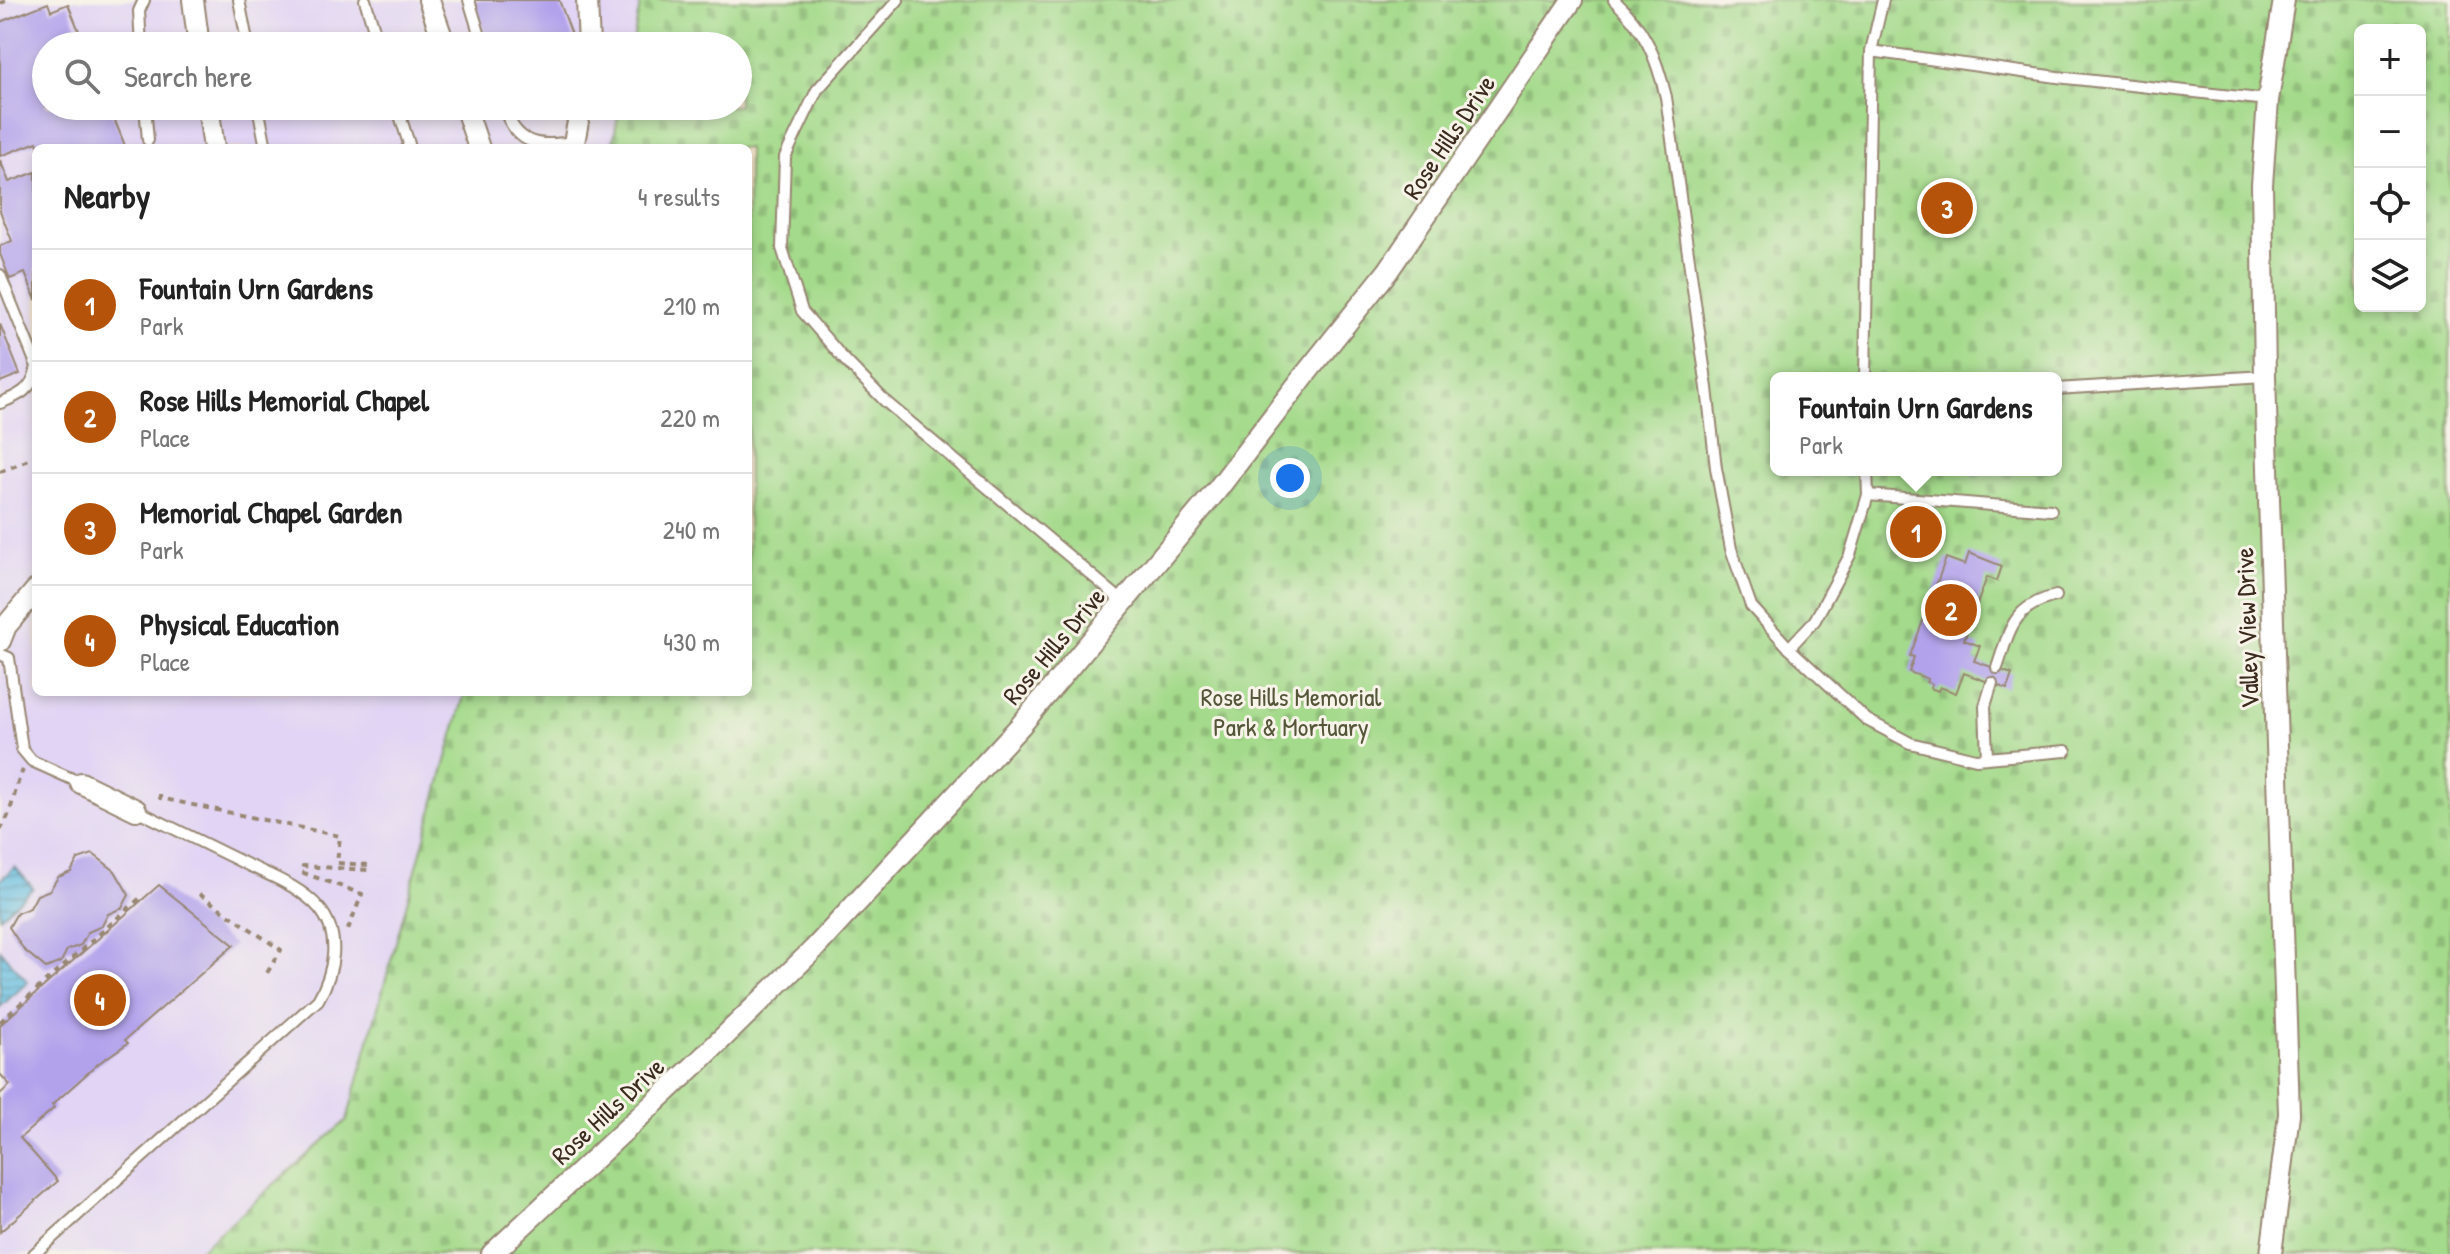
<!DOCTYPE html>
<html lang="en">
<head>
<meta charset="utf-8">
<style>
  body { margin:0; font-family:"Patrick Hand",sans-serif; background:#f2f2f2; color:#222 }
  .controls { position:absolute; right:24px; top:24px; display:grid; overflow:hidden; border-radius:12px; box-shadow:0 4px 12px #0003 }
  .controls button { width:72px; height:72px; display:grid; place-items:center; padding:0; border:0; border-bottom:2px solid #e0e0e0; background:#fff; color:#222; font:40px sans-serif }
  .you { position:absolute; left:1290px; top:478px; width:28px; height:28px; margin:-20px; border:6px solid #fff; border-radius:50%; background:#1a73e8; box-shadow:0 0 0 12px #1a73e833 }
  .badge { display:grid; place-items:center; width:52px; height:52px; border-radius:50%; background:#b45309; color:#fff; font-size:26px; font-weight:700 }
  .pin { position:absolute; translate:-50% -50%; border:4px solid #fff; box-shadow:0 2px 8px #0006 }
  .popup { position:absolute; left:1770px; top:372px; width:292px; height:104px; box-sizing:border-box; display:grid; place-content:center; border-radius:12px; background:#fff; filter:drop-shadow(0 2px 6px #0005); font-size:26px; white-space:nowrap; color:#767676 }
  .popup b { font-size:30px; color:#222 }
  .popup::after { content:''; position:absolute; left:50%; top:100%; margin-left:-16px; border:16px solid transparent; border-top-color:#fff }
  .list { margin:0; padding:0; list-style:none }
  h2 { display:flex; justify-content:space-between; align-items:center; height:104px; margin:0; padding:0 32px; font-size:34px }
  h2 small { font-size:26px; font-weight:400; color:#767676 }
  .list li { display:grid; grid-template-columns:52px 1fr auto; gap:24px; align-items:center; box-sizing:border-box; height:112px; padding:0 32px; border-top:2px solid #e0e0e0 }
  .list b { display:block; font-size:30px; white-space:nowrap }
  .list p { margin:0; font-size:26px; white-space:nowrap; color:#767676 }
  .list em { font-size:26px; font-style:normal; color:#767676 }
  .icon { flex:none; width:44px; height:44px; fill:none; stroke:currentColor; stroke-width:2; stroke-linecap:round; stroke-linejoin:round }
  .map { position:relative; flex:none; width:2450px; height:1254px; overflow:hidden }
  .search { position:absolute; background:#fff; box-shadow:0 4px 12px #0003; left:32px; top:32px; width:720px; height:88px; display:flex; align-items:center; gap:20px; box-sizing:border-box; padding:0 28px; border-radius:44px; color:#767676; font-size:30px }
  .panel { position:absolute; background:#fff; box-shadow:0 4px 12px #0003; left:32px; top:144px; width:720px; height:552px; border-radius:12px }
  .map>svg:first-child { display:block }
</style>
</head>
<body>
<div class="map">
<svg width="2450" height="1254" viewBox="0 0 2450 1254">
  <defs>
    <pattern id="cemetery-stones" width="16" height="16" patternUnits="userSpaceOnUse" patternTransform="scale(2)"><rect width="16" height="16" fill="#a4da8b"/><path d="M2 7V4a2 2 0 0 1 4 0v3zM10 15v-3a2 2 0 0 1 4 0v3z" fill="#8ebb78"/></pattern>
    <pattern id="water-rules" width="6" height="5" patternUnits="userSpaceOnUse" patternTransform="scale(2)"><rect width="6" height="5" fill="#62bce0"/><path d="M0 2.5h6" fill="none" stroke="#5299b5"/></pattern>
  </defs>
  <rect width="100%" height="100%" fill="#f7f3e8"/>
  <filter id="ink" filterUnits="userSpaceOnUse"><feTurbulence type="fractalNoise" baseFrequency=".0125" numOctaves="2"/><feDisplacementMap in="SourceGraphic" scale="16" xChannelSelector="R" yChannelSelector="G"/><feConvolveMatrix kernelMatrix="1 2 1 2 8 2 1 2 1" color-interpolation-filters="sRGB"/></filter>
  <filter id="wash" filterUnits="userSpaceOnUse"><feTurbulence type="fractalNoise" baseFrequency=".006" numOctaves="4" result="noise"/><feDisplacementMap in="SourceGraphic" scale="32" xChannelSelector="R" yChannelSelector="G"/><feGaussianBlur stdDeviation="1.8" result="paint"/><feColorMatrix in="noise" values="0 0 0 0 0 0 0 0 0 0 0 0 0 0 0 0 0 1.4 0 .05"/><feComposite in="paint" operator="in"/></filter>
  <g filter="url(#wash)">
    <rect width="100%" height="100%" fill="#f3e1c7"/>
    <path fill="#e1d4f4" d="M0,0H641L632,46H46V106H620L612,148H36V692H465L347,1120L195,1254H0Z"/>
    <path fill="url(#cemetery-stones)" stroke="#708254" stroke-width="2" fill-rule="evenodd" d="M641,0H2450V1254H195L347,1120L465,692H748V148H612L620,106H738V46H632ZM2360,30H2420V306H2360ZM1776,378H2056V470H1776Z"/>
    <g fill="url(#water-rules)" stroke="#4e737f" stroke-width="2">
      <path d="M15,867L33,888L0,917V880Z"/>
      <path d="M0,950L28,982L0,1007Z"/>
    </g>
    <g id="blocks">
      <g fill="#b2a2ec">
        <path d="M473,0H559L576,46H489Z"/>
        <path d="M48,3L51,11L68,4L85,46H46V106H109L126,148H39L37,142L0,156V22Z"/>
        <path d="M0,160L9,182L36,172V300L25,273L10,279L0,254V246L12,241L0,211Z"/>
        <path d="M0,324L20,374L0,382Z"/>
        <path d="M1969,553L2002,566L1997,581L1987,577L1964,640L1980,646L1974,661L2012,674L2007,689L1964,673L1956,693L1940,687L1938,691L1930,688L1932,684L1926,682L1928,679L1909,672L1914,657L1910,656L1946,558L1965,565Z"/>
        <path d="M93,854L115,871L129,895L122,908L108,914L102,926L88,932L81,945L67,950L61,962L46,968L24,950L9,927L17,913L30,908L37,895L50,890L58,877L71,872L78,859Z"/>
        <path d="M159,885L234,945L125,1040L128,1043L99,1063L52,1105L54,1108L20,1138L58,1181L0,1232V1094L10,1085L0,1074V1025Z"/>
      </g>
    </g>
  </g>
  <g filter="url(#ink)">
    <use href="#blocks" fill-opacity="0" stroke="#978672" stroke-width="2"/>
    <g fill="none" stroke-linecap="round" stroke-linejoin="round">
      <defs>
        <g id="lane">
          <path d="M239,0L248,46"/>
          <path d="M365,0L379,46"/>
          <path d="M469,0L483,46"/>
          <path d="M898,0L817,90L785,157L782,248L802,311L842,357L886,402L1114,594L1122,605"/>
          <path d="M1614,0C1645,29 1656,56 1666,97L1707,388L1716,468L1731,549L1751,606L1789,648L1867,720L1910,743L1976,759L2066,751"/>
          <path d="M141,46L139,11L144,0"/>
          <path d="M1871,51L2057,77L2268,100"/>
          <path d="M145,106L148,140"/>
          <path d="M258,106L266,148"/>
          <path d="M397,106L409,144L407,148"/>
          <path d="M503,106C517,146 537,147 574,142"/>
          <path d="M0,275L36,364"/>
          <path d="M1865,378L1871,51L1883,0"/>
          <path d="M2056,389L2265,376"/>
          <path d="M0,403C18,396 32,390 36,370"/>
          <path d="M1868,495L2051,510"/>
          <path d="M1789,648L1815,620L1850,555L1868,495L1867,470"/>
          <path d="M0,654L9,658L22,749L32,761L81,783"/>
          <path d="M1997,668C2010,630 2012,606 2056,596"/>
          <path d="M1987,758L1985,706L1992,683"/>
          <path d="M34,1254L318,1000C334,973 342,935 319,908C301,887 271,876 246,864C209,846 172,828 136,810"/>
        </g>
        <g id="street">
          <path d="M193,0L199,46"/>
          <path d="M429,0L445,46"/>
          <path d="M587,0L589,46"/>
          <path d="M208,106L214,148"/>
          <path d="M465,106L479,148"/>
          <path d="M573,148L581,106"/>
          <path d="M0,641L6,626L36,590"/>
          <path d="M81,783L136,810"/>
          <path d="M492,1254L695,1065L814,949L1021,725L1217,490L1304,376L1388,271L1572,0"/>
          <path d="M2271,1254L2289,1114L2265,376L2262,185L2268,100L2284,0"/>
        </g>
      </defs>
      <use href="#lane" stroke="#978672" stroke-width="14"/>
      <use href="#street" stroke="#978672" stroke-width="24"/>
      <g stroke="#978672" stroke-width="4" stroke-dasharray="6 6" stroke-linecap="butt">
        <path d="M0,3L9,0"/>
        <path d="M0,472L36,457"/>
        <path d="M160,794V798L340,836L337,863L368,865V870L303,866L301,872L362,894L347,932"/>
        <path d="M0,830C14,811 13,790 23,770"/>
        <path d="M199,894L281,950L267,973"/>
        <path d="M0,1022L140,898"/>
      </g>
      <use href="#lane" stroke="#fff" stroke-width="10"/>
      <use href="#street" stroke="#fff" stroke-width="20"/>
    </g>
  </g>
  <g text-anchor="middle" stroke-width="6" stroke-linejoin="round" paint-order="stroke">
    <g font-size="26" fill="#3b2a1e" stroke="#f7f3e8">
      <text transform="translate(1449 137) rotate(-56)" y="9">Rose Hills Drive</text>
      <text transform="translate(2247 628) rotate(-92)" y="9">Valley View Drive</text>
      <text transform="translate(1054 646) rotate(-50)" y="9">Rose Hills Drive</text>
      <text transform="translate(608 1111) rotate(-43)" y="9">Rose Hills Drive</text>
    </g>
    <g font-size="26" fill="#555639" stroke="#f7f3e8">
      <text x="1291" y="706">Rose Hills Memorial<tspan x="1291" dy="30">Park &amp; Mortuary</tspan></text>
    </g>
  </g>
</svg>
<div class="controls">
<button>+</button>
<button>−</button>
<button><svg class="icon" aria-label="locate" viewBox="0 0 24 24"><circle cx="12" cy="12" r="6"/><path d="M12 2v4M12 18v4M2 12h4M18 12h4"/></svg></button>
<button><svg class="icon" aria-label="layers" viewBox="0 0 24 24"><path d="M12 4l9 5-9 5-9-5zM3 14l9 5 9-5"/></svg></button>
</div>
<div class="you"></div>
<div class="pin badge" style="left:1916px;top:532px">1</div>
<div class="popup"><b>Fountain Urn Gardens</b>Park</div>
<div class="pin badge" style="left:1951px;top:610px">2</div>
<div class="pin badge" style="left:1947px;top:208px">3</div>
<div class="pin badge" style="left:100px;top:1000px">4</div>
<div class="search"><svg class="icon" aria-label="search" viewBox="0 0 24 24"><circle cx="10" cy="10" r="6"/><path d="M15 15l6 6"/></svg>Search here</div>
<section class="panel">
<h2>Nearby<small>4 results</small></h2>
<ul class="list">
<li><span class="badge">1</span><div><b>Fountain Urn Gardens</b><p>Park</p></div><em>210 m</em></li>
<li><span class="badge">2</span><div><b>Rose Hills Memorial Chapel</b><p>Place</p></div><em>220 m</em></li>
<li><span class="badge">3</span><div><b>Memorial Chapel Garden</b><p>Park</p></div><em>240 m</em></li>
<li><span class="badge">4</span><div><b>Physical Education</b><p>Place</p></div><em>430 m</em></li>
</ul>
</section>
</div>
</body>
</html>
